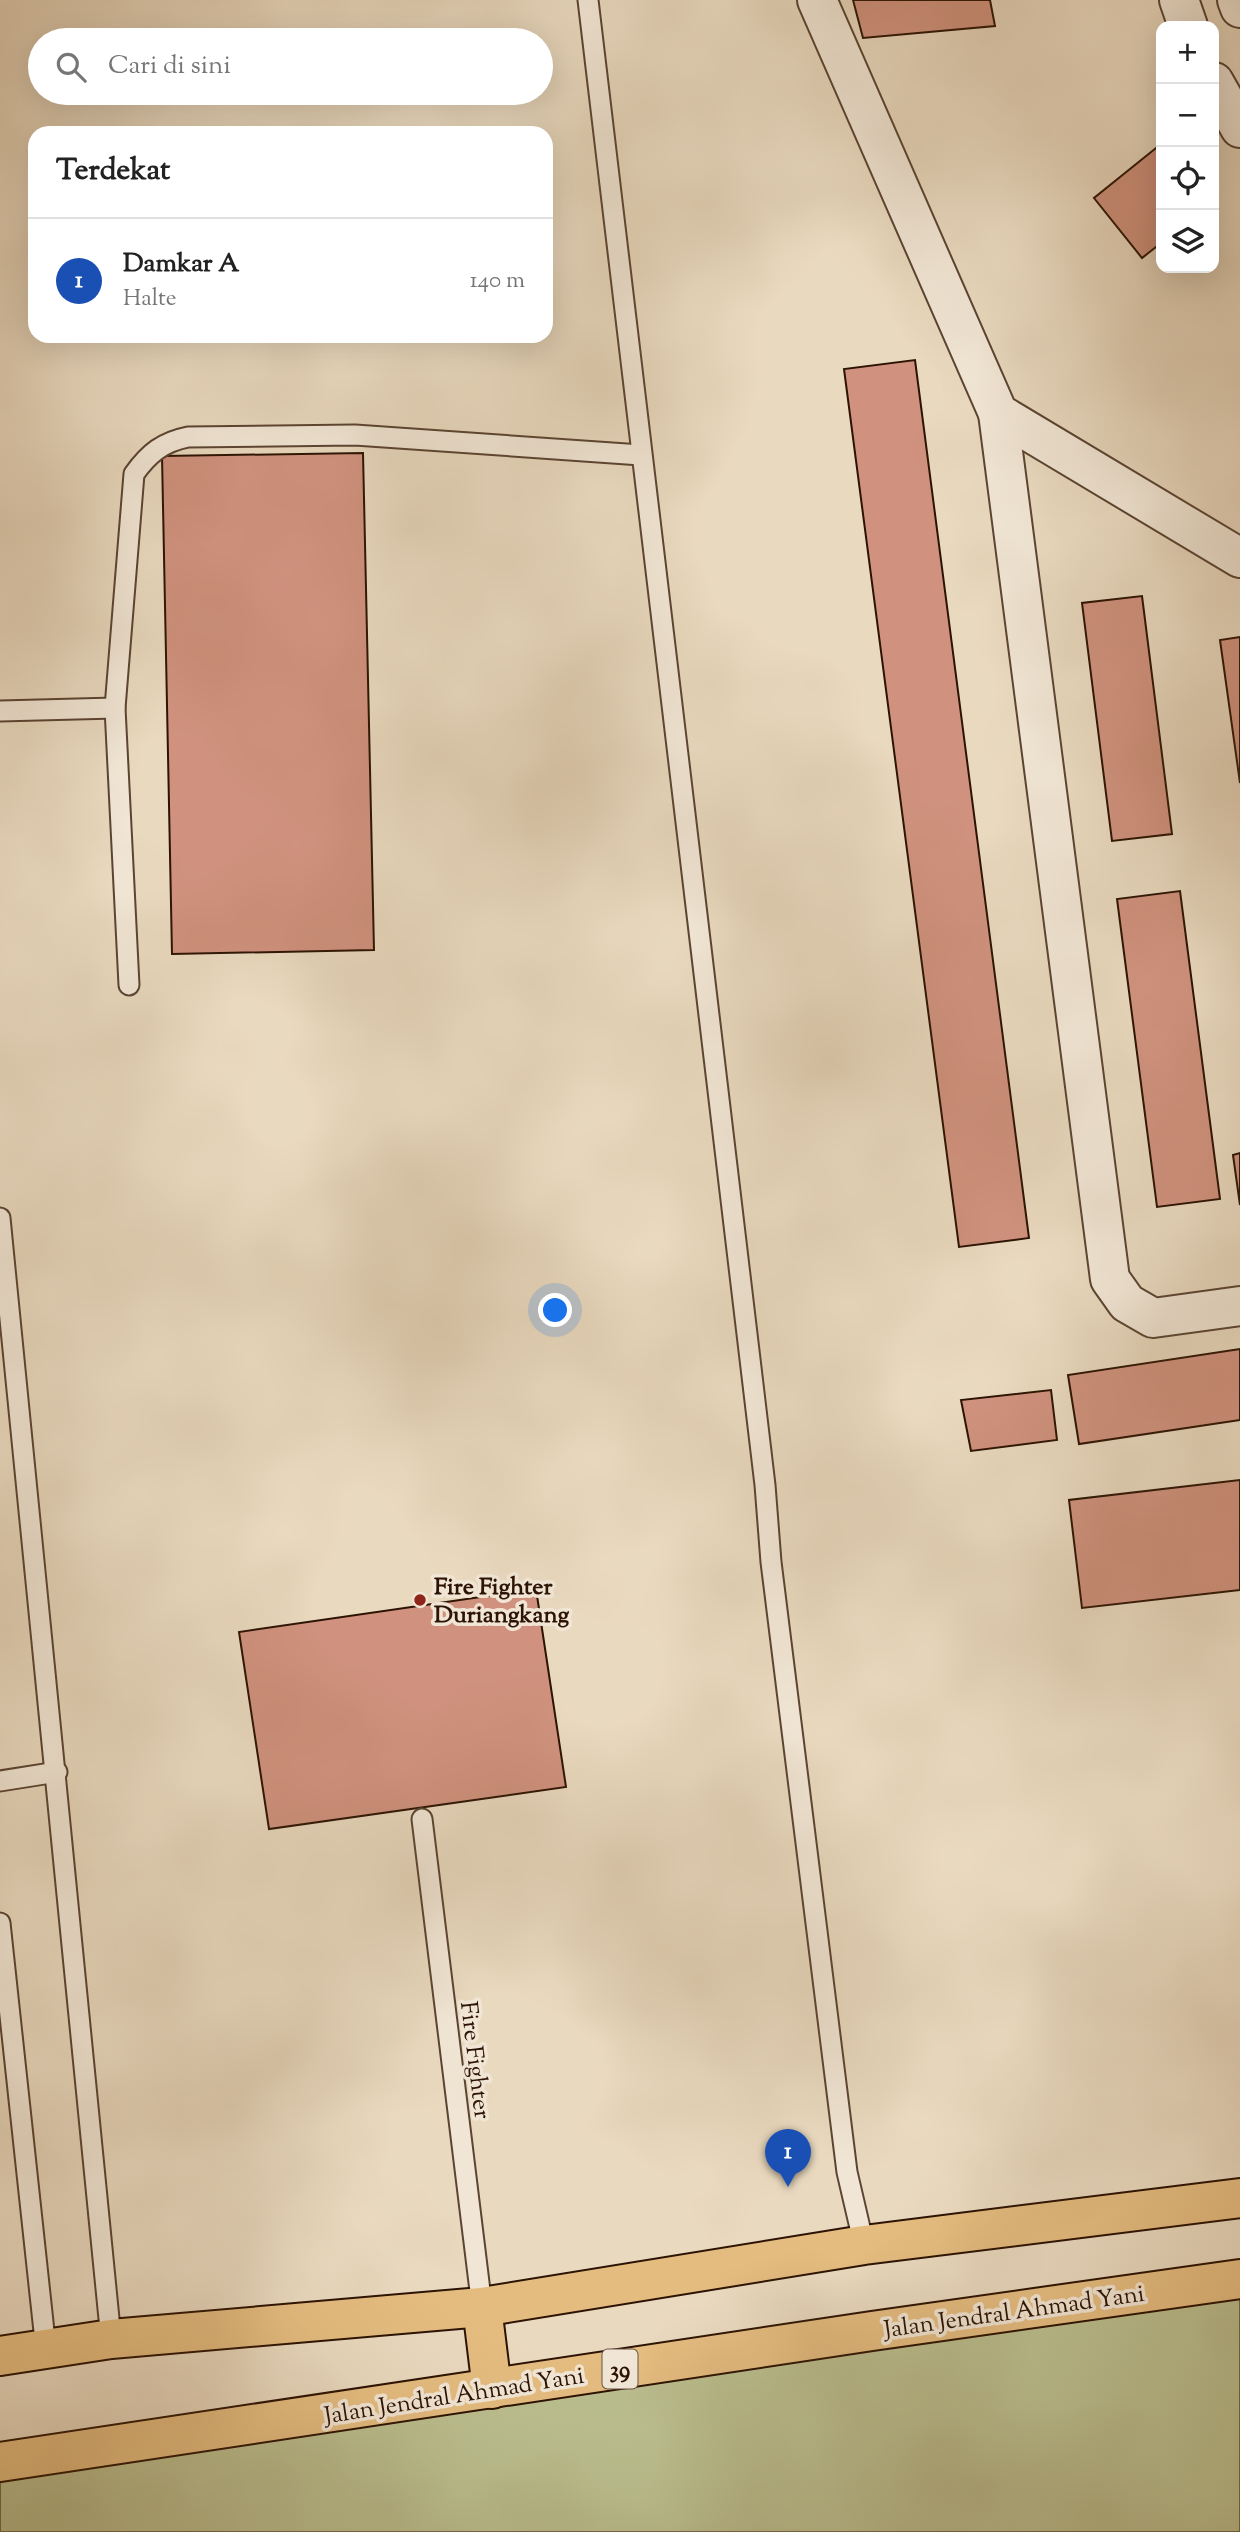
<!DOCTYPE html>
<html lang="id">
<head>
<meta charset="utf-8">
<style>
  body { margin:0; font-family:"Sorts Mill Goudy",serif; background:#f2f2f2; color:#222 }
  .controls { position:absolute; right:21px; top:21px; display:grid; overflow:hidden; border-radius:14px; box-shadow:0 7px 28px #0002 }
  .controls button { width:63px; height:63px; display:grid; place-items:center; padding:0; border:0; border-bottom:2px solid #e0e0e0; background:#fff; color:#222; font:35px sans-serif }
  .you { position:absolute; left:556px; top:1311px; width:24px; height:24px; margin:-18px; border:5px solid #fff; border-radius:50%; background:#1a73e8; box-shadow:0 0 0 10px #1a73e833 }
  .badge { display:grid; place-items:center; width:46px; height:46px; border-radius:50%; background:#8f2418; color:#fff; font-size:23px; font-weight:700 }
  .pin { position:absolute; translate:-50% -58px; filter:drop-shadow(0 2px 4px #0008) }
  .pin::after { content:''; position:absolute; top:37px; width:24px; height:21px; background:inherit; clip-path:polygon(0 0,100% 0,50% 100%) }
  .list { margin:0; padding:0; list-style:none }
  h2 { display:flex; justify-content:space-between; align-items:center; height:91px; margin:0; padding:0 28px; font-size:30px }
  h2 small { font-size:23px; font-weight:400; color:#767676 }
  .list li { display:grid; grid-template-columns:46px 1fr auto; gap:21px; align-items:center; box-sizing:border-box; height:126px; padding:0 28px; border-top:2px solid #e0e0e0 }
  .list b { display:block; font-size:26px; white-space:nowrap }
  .list p { margin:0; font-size:23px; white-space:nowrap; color:#767676 }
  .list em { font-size:23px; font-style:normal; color:#767676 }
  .icon { flex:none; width:38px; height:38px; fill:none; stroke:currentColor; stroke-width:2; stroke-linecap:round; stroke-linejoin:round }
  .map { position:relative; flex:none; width:1240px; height:2532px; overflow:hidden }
  .search { position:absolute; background:#fff; box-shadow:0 7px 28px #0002; left:28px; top:28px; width:525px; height:77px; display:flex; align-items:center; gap:18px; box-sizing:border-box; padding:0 24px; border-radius:38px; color:#767676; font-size:26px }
  .panel { position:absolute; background:#fff; box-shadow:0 7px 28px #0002; left:28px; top:126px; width:525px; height:217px; border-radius:21px }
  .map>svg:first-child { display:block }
</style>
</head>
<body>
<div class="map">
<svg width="1240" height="2532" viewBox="0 0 1240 2532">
  <rect width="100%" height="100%" fill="#e9d9bf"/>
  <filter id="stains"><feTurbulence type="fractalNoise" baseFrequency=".00286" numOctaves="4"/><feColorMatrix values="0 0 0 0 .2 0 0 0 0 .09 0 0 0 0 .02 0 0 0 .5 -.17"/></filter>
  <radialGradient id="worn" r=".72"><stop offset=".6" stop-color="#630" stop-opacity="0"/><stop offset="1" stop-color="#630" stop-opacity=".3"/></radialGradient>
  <path fill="#babe8f" stroke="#736849" stroke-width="2" d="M1240,2287V2532H0V2462Z"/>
  <g fill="#d0927e" stroke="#2c1303" stroke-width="2">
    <path d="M853,0H990L995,26L863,38Z"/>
    <path d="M1161,144V243L1142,258L1094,198Z"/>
    <path d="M915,360L1029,1238L959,1247L844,369Z"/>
    <path d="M363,453L374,950L172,954L162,456Z"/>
    <path d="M1142,596L1172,834L1112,841L1082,603Z"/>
    <path d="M1240,637V783L1220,640Z"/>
    <path d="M1180,891L1220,1199L1157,1207L1117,899Z"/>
    <path d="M1240,1153V1205L1233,1155Z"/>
    <path d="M1240,1349V1420L1079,1444L1068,1375Z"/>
    <path d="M1051,1390L1057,1440L971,1451L961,1400Z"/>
    <path d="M1240,1480V1590L1082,1608L1069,1500Z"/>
    <path d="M536,1589L566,1787L269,1829L239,1632Z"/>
  </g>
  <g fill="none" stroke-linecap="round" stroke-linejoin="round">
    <defs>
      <g id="lane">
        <path d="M588,0L765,1485L771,1562L847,2172L864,2245"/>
        <path d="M0,711L115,708"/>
        <path d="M129,985L115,708L134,474C149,453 163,442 188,437L355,435L641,455"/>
        <path d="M0,1218L111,2339"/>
        <path d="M0,1781L57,1772"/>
        <path d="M422,1819L482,2307"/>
        <path d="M0,1923L46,2350"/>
      </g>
      <g id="street">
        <path d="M817,0L998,413L1240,558"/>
        <path d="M1179,0L1188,26"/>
        <path d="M1237,0L1240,8"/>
        <path d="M1214,82L1240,128"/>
        <path d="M998,413L1110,1279L1127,1303L1153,1318L1240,1306"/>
      </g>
      <g id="highway">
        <path d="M482,2307L492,2389"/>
        <path d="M0,2356L111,2339L482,2307L864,2245L1240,2198"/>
        <path d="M0,2462L872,2331L1240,2279"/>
      </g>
    </defs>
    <use href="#lane" stroke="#5b4432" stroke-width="23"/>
    <use href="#street" stroke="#5b4432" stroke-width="42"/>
    <use href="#highway" stroke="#2c1303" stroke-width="42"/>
    <use href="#lane" stroke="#f1e6d5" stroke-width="19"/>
    <use href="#street" stroke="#f1e6d5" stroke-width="38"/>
    <use href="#highway" stroke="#e4bc80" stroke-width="38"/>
  </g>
  <circle fill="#8f2418" stroke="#f1e6d5" stroke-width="2.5" cx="420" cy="1600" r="7"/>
  <g text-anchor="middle" stroke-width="7" stroke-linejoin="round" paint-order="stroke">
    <rect fill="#f1e6d5" stroke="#675242" stroke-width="2" x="602.5" y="2349.5" width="35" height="39" rx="5"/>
    <g font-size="23" font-weight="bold" fill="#2c1303">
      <text x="620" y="2377">39</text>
    </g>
    <g font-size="24" font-weight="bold" fill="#2c1303" stroke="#f1e6d5" text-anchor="start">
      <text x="434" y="1594">Fire Fighter<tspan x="434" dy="28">Duriangkang</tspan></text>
    </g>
    <g font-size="24" fill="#2c1303" stroke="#f1e6d5">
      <text transform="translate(476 2060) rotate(83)" y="8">Fire Fighter</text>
      <text transform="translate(1014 2311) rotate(-8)" y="8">Jalan Jendral Ahmad Yani</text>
      <text transform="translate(454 2395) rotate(-9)" y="8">Jalan Jendral Ahmad Yani</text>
    </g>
  </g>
  <rect width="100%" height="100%" filter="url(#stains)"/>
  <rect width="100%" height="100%" fill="url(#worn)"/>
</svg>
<div class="controls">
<button>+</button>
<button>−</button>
<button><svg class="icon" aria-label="locate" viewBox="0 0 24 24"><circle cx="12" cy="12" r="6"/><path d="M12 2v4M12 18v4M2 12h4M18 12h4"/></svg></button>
<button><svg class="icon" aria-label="layers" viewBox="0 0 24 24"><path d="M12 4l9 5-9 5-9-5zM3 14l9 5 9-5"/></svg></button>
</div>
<div class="you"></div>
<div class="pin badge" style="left:788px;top:2187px;background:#1a4fb4">1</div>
<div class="search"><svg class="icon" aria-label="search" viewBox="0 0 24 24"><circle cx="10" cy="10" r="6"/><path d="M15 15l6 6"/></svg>Cari di sini</div>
<section class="panel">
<h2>Terdekat<small></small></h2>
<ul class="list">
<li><span class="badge" style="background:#1a4fb4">1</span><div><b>Damkar A</b><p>Halte</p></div><em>140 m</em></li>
</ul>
</section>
</div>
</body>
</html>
